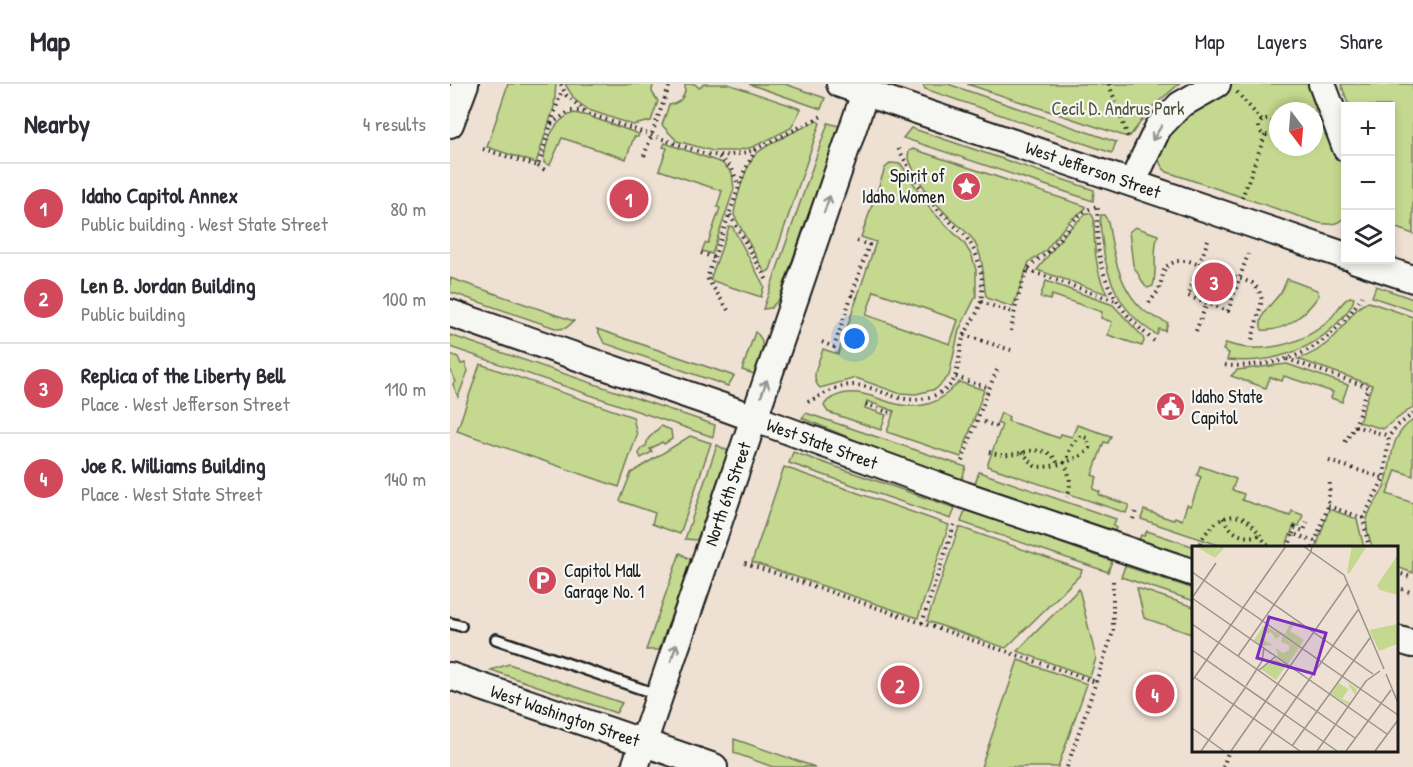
<!DOCTYPE html>
<html lang="en">
<head>
<meta charset="utf-8">
<style>
  body { margin:0; font-family:"Patrick Hand",sans-serif; background:#f7f7f7; color:#2b2b33 }
  .controls { position:absolute; right:18px; top:18px; display:grid; overflow:hidden; border-radius:0px; box-shadow:0 3px 9px #0003 }
  .controls button { width:54px; height:54px; display:grid; place-items:center; padding:0; border:0; border-bottom:2px solid #e1e1e2; background:#fff; color:#2b2b33; font:30px sans-serif }
  .compass { position:absolute; left:819px; top:18px; width:54px; height:54px; border-radius:50%; background:#fff; box-shadow:0 3px 9px #0003; rotate:164deg }
  .you { position:absolute; left:405px; top:255px; width:21px; height:21px; margin:-15px; border:4px solid #fff; border-radius:50%; background:#1a73e8; box-shadow:0 0 0 9px #1a73e833 }
  .badge { display:grid; place-items:center; width:39px; height:39px; border-radius:50%; background:#d1495b; color:#fff; font-size:20px; font-weight:700 }
  .pin { position:absolute; translate:-50% -50%; border:3px solid #fff; box-shadow:0 2px 6px #0006 }
  .list { margin:0; padding:0; list-style:none }
  h2 { display:flex; justify-content:space-between; align-items:center; height:78px; margin:0; padding:0 24px; font-size:26px }
  h2 small { font-size:20px; font-weight:400; color:#7c7c81 }
  .list li { display:grid; grid-template-columns:39px 1fr auto; gap:18px; align-items:center; box-sizing:border-box; height:90px; padding:0 24px; border-top:2px solid #e1e1e2 }
  .list b { display:block; font-size:22px; white-space:nowrap }
  .list p { margin:0; font-size:20px; white-space:nowrap; color:#7c7c81 }
  .list em { font-size:20px; font-style:normal; color:#7c7c81 }
  .icon { flex:none; width:33px; height:33px; fill:none; stroke:currentColor; stroke-width:2; stroke-linecap:round; stroke-linejoin:round }
  .map { position:relative; flex:none; width:963px; height:683px; overflow:hidden }
  header { display:flex; align-items:center; gap:36px; box-sizing:border-box; height:84px; padding:0 30px; background:#fff; border-bottom:2px solid #e1e1e2 }
  header strong { font-size:28px }
  nav { display:flex; gap:33px; margin-inline-start:auto; font-size:21px }
  main { display:flex }
  aside { flex:1; background:#fff }
  .map>svg:first-child { display:block }
</style>
</head>
<body>
<header>
<strong>Map</strong>
<nav><a>Map</a><a>Layers</a><a>Share</a></nav>
</header>
<main>
<aside>
<h2>Nearby<small>4 results</small></h2>
<ul class="list">
<li><span class="badge">1</span><div><b>Idaho Capitol Annex</b><p>Public building · West State Street</p></div><em>80 m</em></li>
<li><span class="badge">2</span><div><b>Len B. Jordan Building</b><p>Public building</p></div><em>100 m</em></li>
<li><span class="badge">3</span><div><b>Replica of the Liberty Bell</b><p>Place · West Jefferson Street</p></div><em>110 m</em></li>
<li><span class="badge">4</span><div><b>Joe R. Williams Building</b><p>Place · West State Street</p></div><em>140 m</em></li>
</ul>
</aside>
<div class="map">
<svg width="963" height="683" viewBox="0 0 963 683">
  <rect width="100%" height="100%" fill="#eee1d3"/>
  <filter id="ink" filterUnits="userSpaceOnUse"><feTurbulence type="fractalNoise" baseFrequency=".0167" numOctaves="2"/><feDisplacementMap in="SourceGraphic" scale="12" xChannelSelector="R" yChannelSelector="G"/><feConvolveMatrix kernelMatrix="1 2 1 2 8 2 1 2 1" color-interpolation-filters="sRGB"/></filter>
  <g filter="url(#ink)">
    <g fill="#c4d98f" stroke="#707a56" stroke-width="1.5" fill-rule="evenodd">
      <path d="M58,0H106L104,23L86,79L37,63Z"/>
      <path d="M115,0H203L202,8L208,17L201,37L183,41L139,26L125,16Z"/>
      <path d="M235,0H245L249,4L254,0H278L351,25L341,44L303,63L285,67H263L227,57L212,41L219,21C231,19 236,11 235,0Z"/>
      <path d="M299,0H335L375,14L371,25Z"/>
      <path d="M473,0H498L666,58L662,69L475,5Z"/>
      <path d="M517,0H729L702,23L680,52L677,53Z"/>
      <path d="M783,0H861L894,82C896,93 899,122 895,131C891,141 878,141 869,139L717,88C683,60 762,11 783,0ZM828,27H864V63H828Z"/>
      <path d="M891,0H963V150L941,142L940,22H899Z"/>
      <path d="M124,29L138,32L189,50L188,53H184L176,75L112,54L100,81L94,79C94,59 104,35 124,29Z"/>
      <path d="M367,37L370,39L320,186L315,189L284,131C285,118 297,78 306,70C321,57 349,46 367,37Z"/>
      <path d="M378,39L389,42L329,215L321,224L313,225Z"/>
      <path d="M461,44L644,106L643,117L453,54Z"/>
      <path d="M215,59L272,79L282,89L284,105L262,170L252,167L255,159H258L270,124L267,123L272,107L209,86L217,64L213,63Z"/>
      <path d="M463,65L635,122V125L619,137L595,167L579,178L563,223L539,215L536,212C532,192 535,176 524,157C518,148 508,141 500,134C483,117 465,95 458,72L459,67Z"/>
      <path d="M441,79L451,80L481,126L514,159L522,172L526,186V212L509,246L499,292L486,305L466,310L448,309L406,294L370,304C359,294 369,278 373,265L388,270L426,158L411,153L435,84ZM424,207L508,236L500,260L416,231Z"/>
      <path d="M637,129H641L644,135C644,160 645,188 657,210L587,186L617,147Z"/>
      <path d="M651,131H654L658,137C663,168 669,207 696,228C703,233 711,236 718,239L715,247L709,245L707,251C670,229 656,195 652,155C651,147 649,139 651,131Z"/>
      <path d="M282,142L314,202L311,213L260,196L279,143Z"/>
      <path d="M685,143L708,151C702,168 708,185 703,202L698,204L695,202L683,181L679,148Z"/>
      <path d="M0,194L124,237L116,244L108,245L0,208Z"/>
      <path d="M837,195L867,206L869,211C857,229 836,248 812,246C806,231 824,219 831,208C834,204 835,199 837,195Z"/>
      <path d="M596,197L663,221L693,253L694,257L692,262L658,251L662,238L651,234L652,228L602,211L600,216L590,213Z"/>
      <path d="M926,202L963,215V227L922,213Z"/>
      <path d="M900,213L904,214C903,222 897,228 892,234C863,268 820,280 777,276L779,269L773,266L776,259C810,271 852,261 878,237C886,230 891,217 900,213Z"/>
      <path d="M919,218L963,233V323L933,345L909,338L922,301L848,275C862,271 875,262 885,252C895,242 905,221 919,218Z"/>
      <path d="M147,245L284,292L278,302L154,259Z"/>
      <path d="M305,248C320,258 308,276 304,290L292,286Z"/>
      <path d="M0,251L265,341L263,353L0,263Z"/>
      <path d="M0,270L8,273L11,280L15,279L18,287L8,313L3,300L6,298L0,285Z"/>
      <path d="M30,280L183,333L187,351L169,403L7,347Z"/>
      <path d="M837,280L898,301L892,318L881,314L883,308L834,292L832,297L820,293L816,304L781,292L787,286Z"/>
      <path d="M509,298L534,306L511,373L437,348L444,327L417,317L415,324L436,331L431,346L378,328L374,322C376,317 379,315 384,313C412,299 436,324 465,322C486,321 495,312 509,298Z"/>
      <path d="M356,329L516,383L512,395L431,367L352,334Z"/>
      <path d="M551,329L559,333L558,337L609,354L611,350L622,353L627,341L661,352L658,359L654,358L642,391L647,393L643,405L650,408L649,411L679,421L676,429L537,382L552,341L547,339Z"/>
      <path d="M963,336V392L946,386L937,410L963,419V489L947,483L946,464H923C919,455 914,442 918,432C921,422 930,413 934,403C945,376 936,355 963,336Z"/>
      <path d="M211,342L221,346L222,355L214,360L212,358L200,365L202,368L191,374L189,370L191,364L196,362L198,355Z"/>
      <path d="M240,352L261,359L230,450L202,440L205,429L170,417L181,389Z"/>
      <path d="M267,361L278,367L247,456L235,455Z"/>
      <path d="M343,368L505,424L501,435L339,379Z"/>
      <path d="M750,382L786,395L782,406L794,410L792,416L840,432L842,427L853,431L849,442L844,441L835,464H777L691,435L694,426L723,436L725,433L732,436L737,421L741,422L751,393L747,391Z"/>
      <path d="M334,383L499,441L468,534L302,478Z"/>
      <path d="M529,388L666,435L663,442L666,443L665,447L525,400Z"/>
      <path d="M879,425L907,435L914,464H866Z"/>
      <path d="M515,426L662,477L658,488L511,438Z"/>
      <path d="M509,443L632,486L630,491L556,564L477,537Z"/>
      <path d="M697,447L748,464H744V474L689,456L691,451L694,452Z"/>
      <path d="M230,469L241,476L209,566H196Z"/>
      <path d="M675,482L744,505V517L671,493Z"/>
      <path d="M687,504L744,523V551L694,534Z"/>
      <path d="M629,505L646,574L640,593L567,567Z"/>
      <path d="M568,576L637,600L608,683H531Z"/>
      <path d="M59,580L172,619L166,629L41,586Z"/>
      <path d="M284,655L365,683H323L284,669Z"/>
    </g>
    <g fill="none" stroke-linecap="round" stroke-linejoin="round">
      <defs>
        <g id="lane">
          <path d="M0,539L11,542"/>
          <path d="M46,555L209,611"/>
        </g>
        <g id="secondary">
          <path d="M390,0L896,172"/>
          <path d="M872,0L896,64"/>
          <path d="M0,40L15,0"/>
          <path d="M682,99L708,44L730,21L767,0"/>
          <path d="M906,176L963,195"/>
          <path d="M0,229L276,324L514,411L744,489"/>
          <path d="M946,555L963,560"/>
          <path d="M0,592L264,683"/>
          <path d="M185,683L418,0"/>
        </g>
      </defs>
      <use href="#lane" stroke="#1c1c1c" stroke-width="14"/>
      <use href="#secondary" stroke="#1c1c1c" stroke-width="30"/>
      <g stroke="#1c1c1c" stroke-width="4" stroke-dasharray="1.5 4.5" stroke-linecap="butt">
        <path d="M111,0L116,11L135,27"/>
        <path d="M659,0L678,53"/>
        <path d="M787,8L812,37"/>
        <circle cx="817" cy="43" r="8"/>
        <path d="M101,40L120,27H131L256,70C274,73 290,71 306,65L372,32"/>
        <path d="M33,65L88,82L112,5"/>
        <path d="M194,72L220,0"/>
        <path d="M269,73L282,85L288,100"/>
        <path d="M88,82L98,88"/>
        <path d="M792,114L815,51"/>
        <path d="M280,131L318,198"/>
        <path d="M758,156L738,212L778,227L798,170"/>
        <path d="M251,169L264,174"/>
        <path d="M578,186L665,217"/>
        <path d="M401,211L407,214"/>
        <path d="M531,218L564,229"/>
        <path d="M699,219L709,206L715,183L726,177H739L802,199L809,206L812,216L802,256"/>
        <path d="M278,226L257,194L294,88L306,65"/>
        <path d="M561,247C564,229 570,200 579,184C584,177 591,174 597,169C614,152 623,128 648,122C643,181 658,219 704,257"/>
        <path d="M746,247L757,219"/>
        <path d="M514,251L561,266"/>
        <path d="M372,258L384,263L419,161L407,157"/>
        <path d="M837,275L918,303L905,342L894,360"/>
        <path d="M775,281C788,283 799,281 812,280C859,274 887,251 912,212"/>
        <path d="M506,293L539,304"/>
        <path d="M358,318C372,311 389,300 405,301C430,303 449,321 476,314C511,305 506,286 512,258C516,243 528,232 531,217C535,196 529,168 515,152C505,141 493,132 483,120C468,103 458,82 447,62"/>
        <path d="M416,320L440,329"/>
        <path d="M534,338L548,343"/>
        <path d="M905,342L939,352"/>
        <path d="M539,368C546,370 552,372 559,371C577,369 597,358 608,380"/>
        <path d="M572,368L585,382C598,386 632,375 640,364L637,354L631,352C623,357 617,368 618,377"/>
        <path d="M512,377L539,304L548,284"/>
        <path d="M879,377L934,394"/>
        <path d="M614,378C620,391 622,400 617,413"/>
        <path d="M878,422L913,434"/>
        <path d="M773,434C782,449 791,456 809,451"/>
        <path d="M683,435L687,424"/>
        <path d="M843,450L845,444L854,447L857,438"/>
        <path d="M750,459C760,439 782,421 802,441C809,448 813,457 820,464"/>
        <path d="M838,464L843,450L865,457"/>
        <path d="M863,464L878,422L880,398"/>
        <path d="M919,464L913,434L934,394L939,352L947,342L963,330"/>
        <path d="M295,479L646,598"/>
        <path d="M946,488L963,494"/>
        <path d="M952,505L963,509"/>
        <path d="M472,539L505,438"/>
        <path d="M617,683L663,548V493"/>
        <path d="M773,683L779,666"/>
      </g>
      <use href="#lane" stroke="#f6f6f2" stroke-width="9"/>
      <use href="#secondary" stroke="#f6f6f2" stroke-width="26"/>
    </g>
    <defs><path id="oneway-shaft" d="M-6 0H5M1.5-3L5.5 0L1.5 3" fill="none" stroke-width="1.6" stroke-linecap="round" stroke-linejoin="round" transform="scale(1.5)"/></defs>
    <g stroke="#949492">
      <use href="#oneway-shaft" transform="translate(707 49) rotate(122)"/>
      <use href="#oneway-shaft" transform="translate(377 120) rotate(-71)"/>
      <use href="#oneway-shaft" transform="translate(314 304) rotate(-71)"/>
      <use href="#oneway-shaft" transform="translate(224 568) rotate(-71)"/>
    </g>
  </g>
  <defs>
    <symbol id="sight-disc" viewBox="-11 -11 22 22"><circle r="9.5" fill="#d1495b" stroke="#f6f6f2"/><path d="M0-6L1.8-2.2L6-1.7L2.9 1.2L3.7 5.4L0 3.3L-3.7 5.4L-2.9 1.2L-6-1.7L-1.8-2.2Z" fill="#fff"/></symbol>
    <symbol id="civic-disc" viewBox="-11 -11 22 22"><circle r="9.5" fill="#d1495b" stroke="#f6f6f2"/><path d="M-.6-6.5H3V-4.5H.6V-3L4-1V1h2V6H-6V1h2V-1L-.6-3ZM-1.2 2.5V6h2.4V2.5Z" fill="#fff"/></symbol>
    <symbol id="parking-disc" viewBox="-11 -11 22 22"><circle r="9.5" fill="#d1495b" stroke="#f6f6f2"/><path d="M-3.5-5.5H1a3.5 3.5 0 0 1 0 7H-1V5.5H-3.5ZM-1-3.4V-.6H.8a1.4 1.4 0 0 0 0-2.8Z" fill="#fff"/></symbol>
  </defs>
  <g fill-rule="evenodd">
    <use href="#sight-disc" x="500" y="86" width="33" height="33"/>
    <use href="#civic-disc" x="704" y="306" width="33" height="33"/>
    <use href="#parking-disc" x="76" y="480" width="33" height="33"/>
  </g>
  <g text-anchor="middle" stroke-width="4.5" stroke-linejoin="round" paint-order="stroke">
    <g font-size="18" fill="#4e553e" stroke="#f6f6f2">
      <text x="668" y="31">Cecil D. Andrus Park</text>
    </g>
    <g font-size="18" fill="#1c1c1c" stroke="#f6f6f2">
      <text transform="translate(643 86) rotate(19)" y="6">West Jefferson Street</text>
      <text transform="translate(372 360) rotate(20)" y="6">West State Street</text>
      <text transform="translate(278 410) rotate(-71)" y="6">North 6th Street</text>
      <text transform="translate(115 632) rotate(19)" y="6">West Washington Street</text>
    </g>
    <g font-size="18" fill="#1c1c1c" stroke="#f6f6f2" text-anchor="start">
      <text x="495" y="98" text-anchor="end">Spirit of<tspan x="495" dy="21">Idaho Women</tspan></text>
      <text x="741" y="319">Idaho State<tspan x="741" dy="21">Capitol</tspan></text>
      <text x="114" y="493">Capitol Mall<tspan x="114" dy="21">Garage No. 1</tspan></text>
    </g>
  </g>
  <g transform="translate(742 462)">
    <rect width="206" height="206" fill="#eee1d3"/>
    <path d="M3,0H27L21,10L28,0L33,1L23,12ZM160,0H175L157,28L155,26ZM205,10V49L188,44L185,39ZM100,74L104,76L98,85L112,94L108,100L83,83L93,88ZM205,78V98L187,105L177,84ZM72,79L89,89L84,93L79,86L74,88L73,95L81,99L71,100L62,94ZM90,90L107,102L96,118L86,111L84,102L91,107L97,104V99L89,96ZM84,113L94,120L84,134L69,123ZM150,132L165,143L163,149L158,141L150,153L158,156L156,159L139,148L147,137L156,143L158,139Z" fill="#c4d98f"/>
    <path fill="none" stroke="#9a928a" stroke-width="1.5" d="M111,0L152,29L192,123M0,26L51,62M63,45L181,128M0,52L195,188M0,52L24,17M52,62L206,169M0,78L163,192M0,104L145,205M46,110L119,6L120,0M66,125L83,111M194,128L206,157M2,131L108,205M0,135L94,0M54,140L70,115L72,102M0,182L32,205M100,200L178,92M9,205L53,142M39,205L156,37M67,205L166,64M125,205L174,135L188,125M154,205L199,144M183,205L206,174"/>
    <path fill="#7b2cbf" fill-opacity="0.15" stroke="#7b2cbf" stroke-width="3" d="M77,71L134,87L122,128L65,112Z"/>
    <rect width="206" height="206" fill="none" stroke="#1c1c1c" stroke-width="3"/>
  </g>
</svg>
<div class="controls">
<button>+</button>
<button>−</button>
<button><svg class="icon" aria-label="layers" viewBox="0 0 24 24"><path d="M12 4l9 5-9 5-9-5zM3 14l9 5 9-5"/></svg></button>
</div>
<svg class="compass" viewBox="-18 -18 36 36"><path d="M0-13l5 13h-10z" fill="#e53935"/><path d="M0 13l5-13h-10z" fill="#7c7c81"/></svg>
<div class="you"></div>
<div class="pin badge" style="left:179px;top:115px">1</div>
<div class="pin badge" style="left:450px;top:601px">2</div>
<div class="pin badge" style="left:764px;top:198px">3</div>
<div class="pin badge" style="left:705px;top:610px">4</div>
</div>
</main>
</body>
</html>
